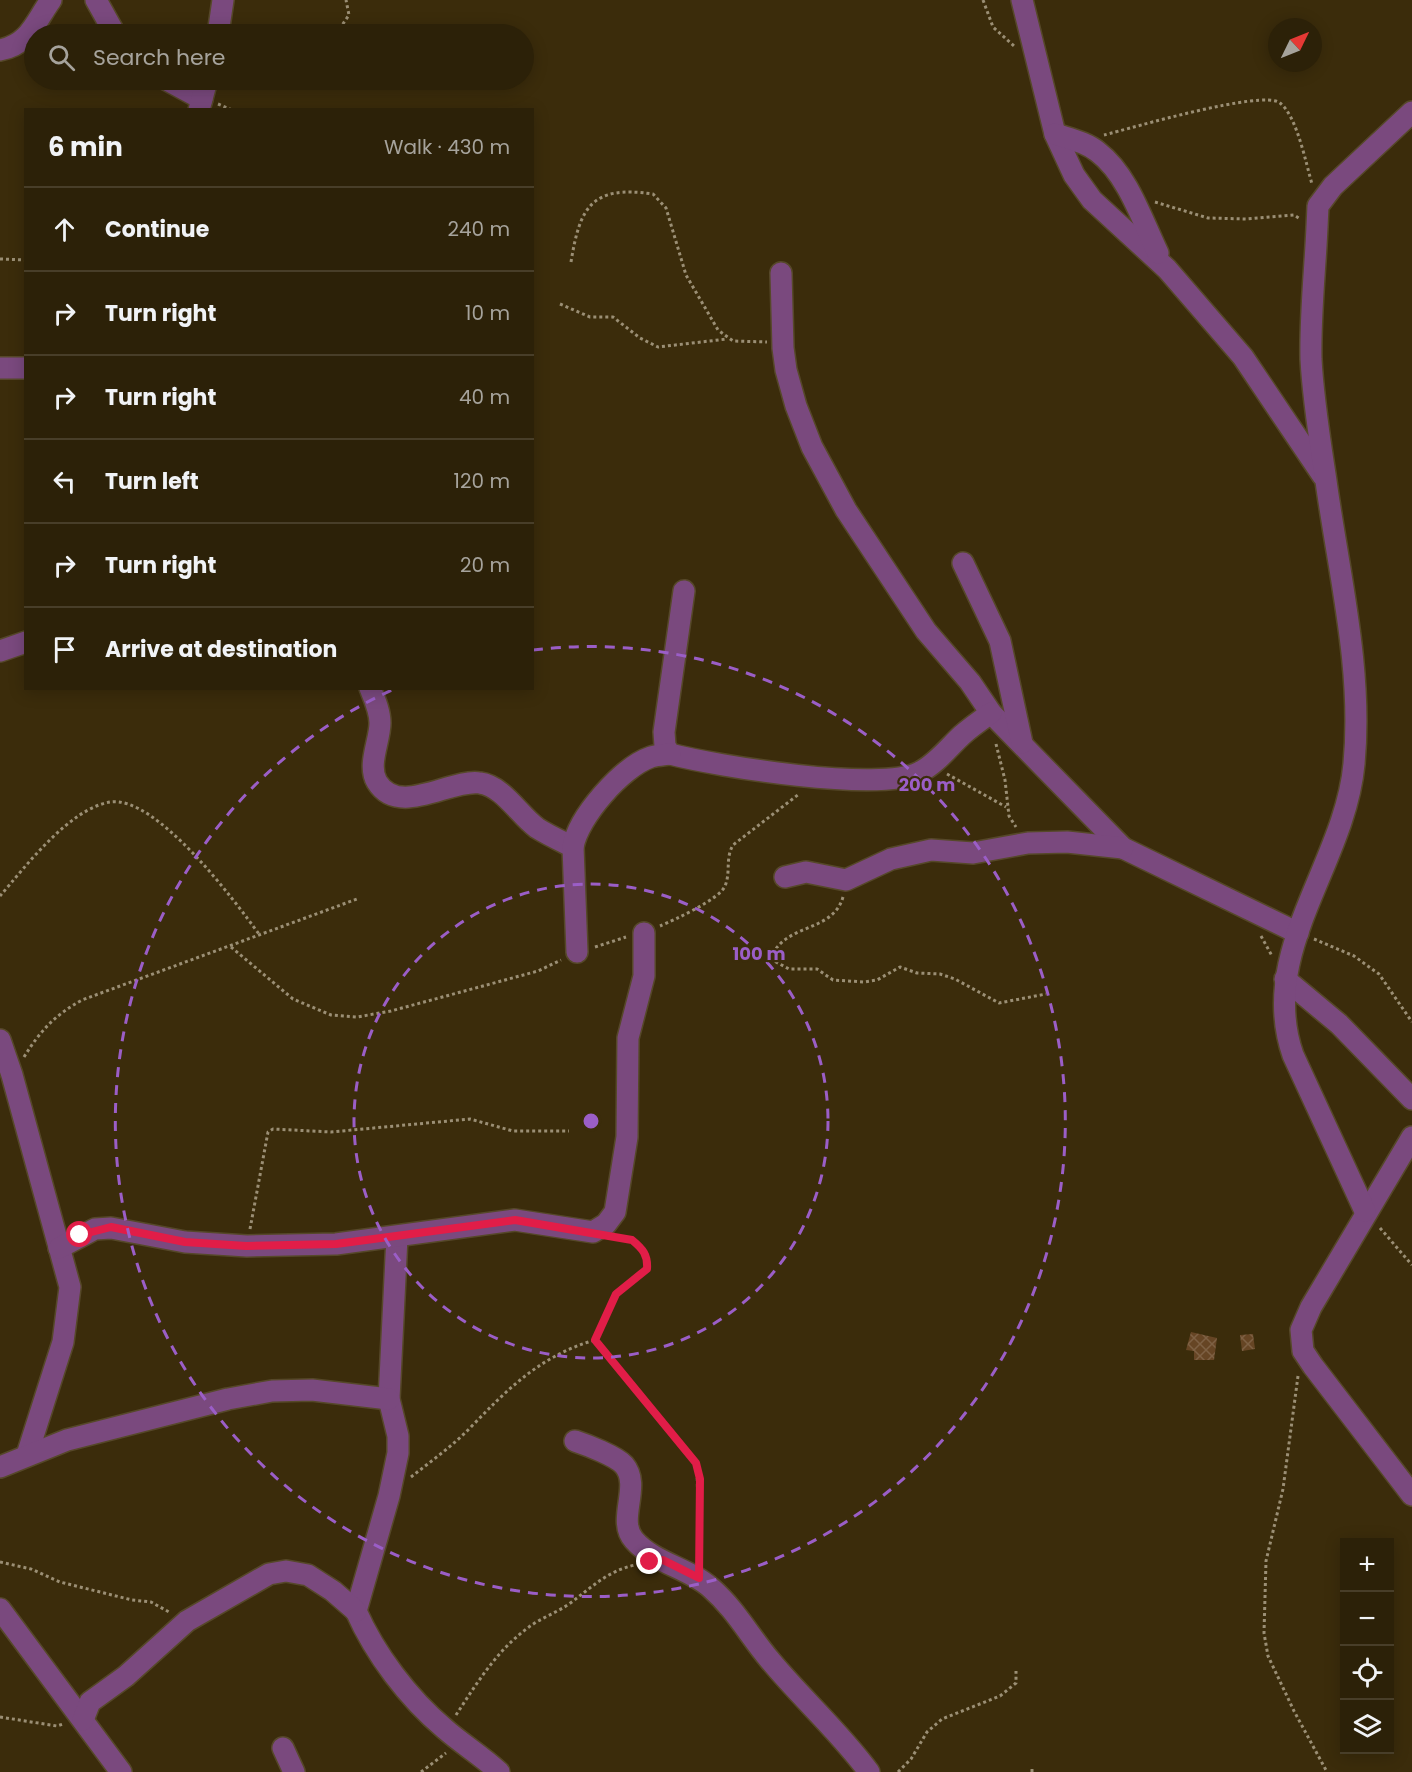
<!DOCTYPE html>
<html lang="en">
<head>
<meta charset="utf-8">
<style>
  body { margin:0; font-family:Poppins,sans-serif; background:#382e16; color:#f1f3f6 }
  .controls { position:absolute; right:18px; bottom:18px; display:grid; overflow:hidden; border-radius:0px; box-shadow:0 3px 15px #0003 }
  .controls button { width:54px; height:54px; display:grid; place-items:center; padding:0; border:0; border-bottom:2px solid #483e29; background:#2c2108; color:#f1f3f6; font:30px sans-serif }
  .compass { position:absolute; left:1268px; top:18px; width:54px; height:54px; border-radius:50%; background:#2c2108; box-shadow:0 3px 15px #0003; rotate:47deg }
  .stop { position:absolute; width:18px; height:18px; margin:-14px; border:4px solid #e11d48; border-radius:50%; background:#fff }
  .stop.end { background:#e11d48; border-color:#fff; box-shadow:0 2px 6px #0008 }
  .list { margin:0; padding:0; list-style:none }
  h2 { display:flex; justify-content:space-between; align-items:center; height:78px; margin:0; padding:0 24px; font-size:26px }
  h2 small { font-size:20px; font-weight:400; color:#a6a39c }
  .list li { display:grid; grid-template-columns:39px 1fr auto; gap:18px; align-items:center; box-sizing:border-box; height:84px; padding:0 24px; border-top:2px solid #483e29 }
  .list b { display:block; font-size:22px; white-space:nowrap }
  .list em { font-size:20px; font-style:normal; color:#a6a39c }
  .icon { flex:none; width:33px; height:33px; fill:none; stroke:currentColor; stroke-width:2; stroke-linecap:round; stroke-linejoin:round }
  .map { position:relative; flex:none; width:1412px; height:1772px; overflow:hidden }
  .search { position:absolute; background:#2c2108; box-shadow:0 3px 15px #0003; left:24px; top:24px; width:510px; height:66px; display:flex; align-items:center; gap:15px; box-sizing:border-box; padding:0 21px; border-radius:33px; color:#a6a39c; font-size:22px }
  .panel { position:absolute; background:#2c2108; box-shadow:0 3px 15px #0003; left:24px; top:108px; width:510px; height:582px; border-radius:0px }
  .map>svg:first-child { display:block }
</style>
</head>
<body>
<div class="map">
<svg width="1412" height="1772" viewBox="0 0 1412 1772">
  <defs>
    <pattern id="building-cross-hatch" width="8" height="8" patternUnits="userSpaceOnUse" patternTransform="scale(1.5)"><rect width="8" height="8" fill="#664524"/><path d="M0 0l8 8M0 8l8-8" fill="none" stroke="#7d6043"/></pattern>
  </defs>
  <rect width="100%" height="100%" fill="#3b2c0b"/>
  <g fill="url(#building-cross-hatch)">
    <path d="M1191,1332L1217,1338L1214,1360H1194V1351L1186,1350Z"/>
    <path d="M1253,1334L1255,1349L1242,1351L1240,1335Z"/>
  </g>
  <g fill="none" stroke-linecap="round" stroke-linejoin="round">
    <defs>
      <g id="minor">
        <path d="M96,0L115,34"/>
        <path d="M1022,0L1055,134L1074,175L1092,200L1167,269L1243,357L1323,476"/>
        <path d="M218,34L223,0"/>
        <path d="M0,50C30,44 35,22 51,0"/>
        <path d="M167,80L202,99"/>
        <path d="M199,110L207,80"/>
        <path d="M1055,134C1070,139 1086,142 1098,152C1128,175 1142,220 1158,253"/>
        <path d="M781,273L783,348L786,370L796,406L812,447L846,510L926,631L970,682L991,713L1123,848L1298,933"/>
        <path d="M0,368H26"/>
        <path d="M963,563L1000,641L1022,743"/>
        <path d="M684,591L664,732L665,746L670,754C716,766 881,793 920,772C936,764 949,747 962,735C971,727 981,720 991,713"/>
        <path d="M0,651L26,642"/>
        <path d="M370,688C375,700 380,711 380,723C380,741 367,765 377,782C399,818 451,778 480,783C503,786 519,815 537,828C548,835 561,841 573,847"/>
        <path d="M785,877L806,872L846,880L891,859L931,850L973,853L1028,843L1067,842L1123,848"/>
        <path d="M577,952L573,847C578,817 622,767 651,757C657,755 663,755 670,754"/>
        <path d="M1285,979L1339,1024L1412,1099"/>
        <path d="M0,1040L12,1075L70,1287L63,1342L27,1455"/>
        <path d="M1412,1137L1311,1307L1301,1330L1303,1351L1313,1366L1412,1495"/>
        <path d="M1365,1211L1293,1055C1257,952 1345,864 1354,764C1363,669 1339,575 1326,481C1320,441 1313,399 1311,359C1310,315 1315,271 1317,227L1318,206L1333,186L1412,112"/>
        <path d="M397,1237L389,1399L398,1436V1453L389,1496L356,1611C375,1654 408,1698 445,1729C462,1744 482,1756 499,1772"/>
        <path d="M59,1248L95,1229L111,1228L185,1242L247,1246L336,1244L515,1220L593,1232L606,1224L615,1212L627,1137L628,1038L644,976V933"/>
        <path d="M575,1441C587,1445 616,1456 624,1465C642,1486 616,1520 634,1540C654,1563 689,1568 711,1588C735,1609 749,1635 769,1659C801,1698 839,1731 869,1772"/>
        <path d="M0,1467L67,1440L228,1399L272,1391L312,1390L389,1399"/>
        <path d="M0,1609L121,1772"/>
        <path d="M83,1720L90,1702L126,1676L187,1621L269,1574L286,1571L308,1575L333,1591L356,1611"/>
        <path d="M283,1748L294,1772"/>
      </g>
    </defs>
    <use href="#minor" stroke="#564829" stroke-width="24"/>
    <g stroke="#9b8f75" stroke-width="3" stroke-dasharray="3 3" stroke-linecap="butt">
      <path d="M983,0L993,27L1014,46"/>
      <path d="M336,34L349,15L346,0"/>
      <path d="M224,84L230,80"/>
      <path d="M218,104L232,110"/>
      <path d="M1104,135C1132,128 1263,89 1280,103C1297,116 1306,164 1312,184"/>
      <path d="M1155,202L1208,218L1246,219L1294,215L1300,219"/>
      <path d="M0,259L26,260"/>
      <path d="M571,262C580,207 591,185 653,194L666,208L686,275L718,330L733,341L767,342"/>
      <path d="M560,304L590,317H613L640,338L658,347L727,339"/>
      <path d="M996,744L1005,780L1009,816L1016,827"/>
      <path d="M947,774L1006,807"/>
      <path d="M0,896C26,866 69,809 110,802C156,795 234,900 259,934"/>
      <path d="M843,897C833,932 788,923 772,955L776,962L789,969H817L833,980L864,982L877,980L900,967L917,973L940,974L955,979L999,1003L1046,994"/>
      <path d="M660,926C674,920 720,899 725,886C731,872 725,859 733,845L799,794"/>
      <path d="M1261,936L1272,956"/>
      <path d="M1314,939L1354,956L1379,974L1412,1022"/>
      <path d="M231,947L293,999L331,1015L357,1017L391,1011L538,971L561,960"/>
      <path d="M595,947L626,937"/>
      <path d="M24,1057C40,1031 55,1015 82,1000L357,899"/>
      <path d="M1380,1228L1412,1265"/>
      <path d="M250,1229L268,1132L273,1129L331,1132L470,1119L513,1131H569"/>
      <path d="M595,1340L697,1466L699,1559"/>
      <path d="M1298,1376L1283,1489L1266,1561L1264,1633L1268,1656L1294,1711L1327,1772"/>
      <path d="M411,1477C430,1462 451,1447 468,1430C507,1390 539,1356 595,1340L616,1294L647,1269C648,1249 637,1241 619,1237"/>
      <path d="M0,1562L31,1569L60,1582L132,1600L151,1602L169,1612"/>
      <path d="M456,1715C477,1683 497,1650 529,1627C541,1618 556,1613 569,1604C591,1588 607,1571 635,1565"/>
      <path d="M0,1717L57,1726L63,1724"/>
      <path d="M421,1772L446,1753"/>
      <path d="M898,1772L911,1759L927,1732L942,1719L1000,1696L1016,1683V1671"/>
      <path d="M1032,1772V1767"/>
    </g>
    <use href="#minor" stroke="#7a497e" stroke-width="21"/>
  </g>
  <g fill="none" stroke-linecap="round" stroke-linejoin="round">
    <path stroke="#e11d48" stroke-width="8" d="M80,1235L111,1227L185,1242L246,1246L336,1244L515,1220L632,1240C643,1249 648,1255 647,1269L616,1294L595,1340L696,1463L700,1479L699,1578L663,1560L650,1562"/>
  </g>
  <g fill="none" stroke="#9b5ec7" stroke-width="3" stroke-dasharray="10 8">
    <circle cx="591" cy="1121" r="237"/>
    <path d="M533 650A475 475 0 1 1 394 689"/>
  </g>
  <circle cx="591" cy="1121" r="9" fill="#9b5ec7" stroke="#3b2c0b" stroke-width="3"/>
  <g font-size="18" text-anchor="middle" font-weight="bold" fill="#9b5ec7" stroke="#3b2c0b" stroke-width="4.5" stroke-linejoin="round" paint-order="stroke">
    <text x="927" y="791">200 m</text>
    <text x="759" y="960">100 m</text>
  </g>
</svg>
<div class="controls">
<button>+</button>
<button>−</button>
<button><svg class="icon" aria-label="locate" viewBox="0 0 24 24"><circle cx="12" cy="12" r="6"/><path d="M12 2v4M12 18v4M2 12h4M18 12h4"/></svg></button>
<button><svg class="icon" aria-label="layers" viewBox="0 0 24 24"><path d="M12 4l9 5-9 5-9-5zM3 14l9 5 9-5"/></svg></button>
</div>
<svg class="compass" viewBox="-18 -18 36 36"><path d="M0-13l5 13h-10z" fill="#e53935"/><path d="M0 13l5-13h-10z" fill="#a6a39c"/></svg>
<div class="stop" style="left:80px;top:1235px"></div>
<div class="stop end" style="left:650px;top:1562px"></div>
<div class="search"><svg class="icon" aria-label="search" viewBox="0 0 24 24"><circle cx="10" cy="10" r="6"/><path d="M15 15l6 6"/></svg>Search here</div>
<section class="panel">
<h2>6 min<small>Walk · 430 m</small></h2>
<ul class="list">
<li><svg class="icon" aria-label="ahead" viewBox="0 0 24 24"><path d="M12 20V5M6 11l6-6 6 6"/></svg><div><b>Continue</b></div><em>240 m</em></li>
<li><svg class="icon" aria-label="right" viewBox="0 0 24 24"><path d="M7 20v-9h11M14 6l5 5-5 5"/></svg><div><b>Turn right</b></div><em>10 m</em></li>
<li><svg class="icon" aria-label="right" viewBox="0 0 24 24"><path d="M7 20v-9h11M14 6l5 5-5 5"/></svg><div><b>Turn right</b></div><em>40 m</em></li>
<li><svg class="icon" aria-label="left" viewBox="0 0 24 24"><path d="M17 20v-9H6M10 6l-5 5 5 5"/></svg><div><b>Turn left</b></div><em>120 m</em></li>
<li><svg class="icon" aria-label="right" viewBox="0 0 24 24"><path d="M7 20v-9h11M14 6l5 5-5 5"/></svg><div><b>Turn right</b></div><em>20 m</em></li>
<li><svg class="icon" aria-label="arrive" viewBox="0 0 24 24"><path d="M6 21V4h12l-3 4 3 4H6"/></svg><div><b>Arrive at destination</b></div></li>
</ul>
</section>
</div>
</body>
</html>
